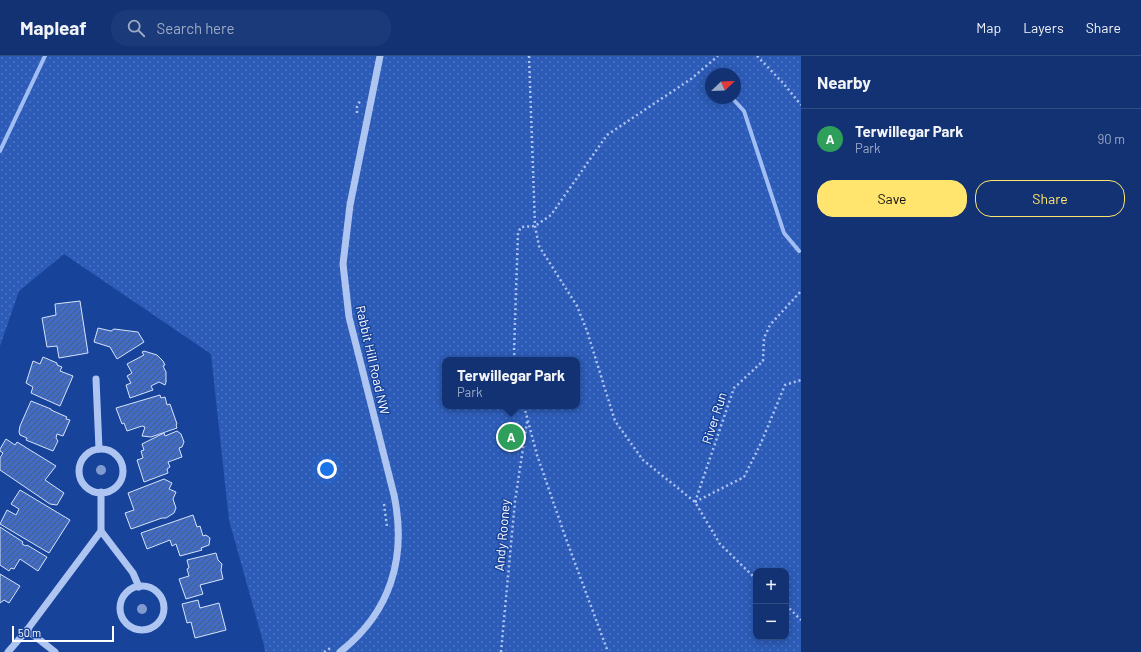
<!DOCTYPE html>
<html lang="en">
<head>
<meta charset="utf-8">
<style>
  body { margin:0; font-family:Barlow,sans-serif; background:#1b3a79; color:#f1f3f6 }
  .controls { position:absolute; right:12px; bottom:12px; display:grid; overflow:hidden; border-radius:8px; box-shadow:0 2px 10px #0003 }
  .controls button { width:36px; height:36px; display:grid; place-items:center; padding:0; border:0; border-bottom:1px solid #314d86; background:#123274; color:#f1f3f6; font:20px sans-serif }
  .compass { position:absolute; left:705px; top:12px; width:36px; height:36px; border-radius:50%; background:#123274; box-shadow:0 2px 10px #0003; rotate:67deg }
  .scale { position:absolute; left:12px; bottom:10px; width:102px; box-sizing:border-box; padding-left:4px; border:2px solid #fff; border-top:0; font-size:11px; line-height:14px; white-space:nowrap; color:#fff; -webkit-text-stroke:3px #18439b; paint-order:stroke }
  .you { position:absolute; left:327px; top:413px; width:14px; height:14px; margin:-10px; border:3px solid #fff; border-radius:50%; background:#1a73e8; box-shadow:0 0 0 6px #1a73e833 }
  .badge { display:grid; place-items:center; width:26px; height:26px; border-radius:50%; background:#ffe56e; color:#fff; font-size:13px; font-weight:700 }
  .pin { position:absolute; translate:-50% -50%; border:2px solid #fff; box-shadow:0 1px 4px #0006 }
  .popup { position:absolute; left:442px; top:301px; width:138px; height:52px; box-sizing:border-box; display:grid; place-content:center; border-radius:8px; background:#123274; filter:drop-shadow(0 1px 3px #0005); font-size:13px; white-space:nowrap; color:#9caac5 }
  .popup b { font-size:15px; color:#f1f3f6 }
  .popup::after { content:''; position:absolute; left:50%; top:100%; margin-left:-8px; border:8px solid transparent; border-top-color:#123274 }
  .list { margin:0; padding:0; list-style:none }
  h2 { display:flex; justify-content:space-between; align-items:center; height:52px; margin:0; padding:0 16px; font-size:17px }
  h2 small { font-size:13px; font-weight:400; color:#9caac5 }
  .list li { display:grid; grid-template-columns:26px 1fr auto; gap:12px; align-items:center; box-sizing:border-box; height:60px; padding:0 16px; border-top:1px solid #314d86 }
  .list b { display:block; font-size:15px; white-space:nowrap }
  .list p { margin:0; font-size:13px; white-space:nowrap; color:#9caac5 }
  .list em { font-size:13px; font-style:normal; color:#9caac5 }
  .actions { display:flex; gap:8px; padding:12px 16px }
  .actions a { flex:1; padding:9px 0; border:1px solid #ffe56e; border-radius:16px; text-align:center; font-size:14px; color:#ffe56e }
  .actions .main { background:#ffe56e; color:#111 }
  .icon { flex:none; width:22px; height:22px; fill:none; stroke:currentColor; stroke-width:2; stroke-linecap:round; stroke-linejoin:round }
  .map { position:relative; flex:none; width:801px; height:596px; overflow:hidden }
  header { display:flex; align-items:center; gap:24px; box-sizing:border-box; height:56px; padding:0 20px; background:#123274; border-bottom:1px solid #314d86 }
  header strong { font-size:19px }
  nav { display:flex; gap:22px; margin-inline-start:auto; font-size:14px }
  .search { width:280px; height:36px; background:#1b3a79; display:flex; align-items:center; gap:10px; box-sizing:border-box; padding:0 14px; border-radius:16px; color:#9caac5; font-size:15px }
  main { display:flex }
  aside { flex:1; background:#123274 }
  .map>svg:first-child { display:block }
</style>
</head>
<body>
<header>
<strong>Mapleaf</strong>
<div class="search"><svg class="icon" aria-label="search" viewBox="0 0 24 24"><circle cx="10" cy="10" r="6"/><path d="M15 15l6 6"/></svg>Search here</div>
<nav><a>Map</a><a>Layers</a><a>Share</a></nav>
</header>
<main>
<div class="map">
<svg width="801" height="596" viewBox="0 0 801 596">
  <defs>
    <pattern id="park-dots" width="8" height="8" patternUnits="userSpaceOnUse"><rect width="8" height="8" fill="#2c5cb8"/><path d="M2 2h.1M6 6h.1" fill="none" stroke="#4c74c3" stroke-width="1.8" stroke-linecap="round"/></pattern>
    <pattern id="building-hatch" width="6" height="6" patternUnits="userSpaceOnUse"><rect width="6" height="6" fill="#416cc1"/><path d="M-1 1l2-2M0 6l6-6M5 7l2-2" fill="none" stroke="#475a81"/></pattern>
  </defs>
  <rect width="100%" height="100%" fill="#18439b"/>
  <path fill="url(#park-dots)" fill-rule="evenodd" d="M0,0H801V596H265L264,589L229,464L211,298L64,198L19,235L0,290ZM711,18H735V42H711ZM445,304H577V350H445ZM756,515H786V581H756Z"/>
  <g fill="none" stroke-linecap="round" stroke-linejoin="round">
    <g stroke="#a1bef4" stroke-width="4">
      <path d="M732,42L744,55L784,177L799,195"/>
      <path d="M0,95L45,0"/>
    </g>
  </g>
  <g fill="url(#building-hatch)" stroke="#d5e3fc">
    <path d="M80,245L88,297L59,302L57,290L47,291L42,262L56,259L55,248Z"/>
    <path d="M98,272L111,275L114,273L138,276L144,286L117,303L110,291L94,286Z"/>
    <path d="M144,295L157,299L163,305L165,309L163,310L166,316V326L165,329L159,326L151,330L153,334L130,342L126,329L131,327L127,320L132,317L127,308L144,299L142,296Z"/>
    <path d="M43,301L57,307V309L62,311L60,315L73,320L60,350L31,337L33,331L26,327L33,305L40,308Z"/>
    <path d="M160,339L161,342L165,341L167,349L170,348L177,368L176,369L177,372L151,381L142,380L145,371L142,370L127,375L124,367L122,368L116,352Z"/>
    <path d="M31,345L51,353V354L67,361L66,363L70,364L63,380L57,378L56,382L58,385L53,395L26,384L27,382L20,379L19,376L20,370Z"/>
    <path d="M177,375L181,378L184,386L182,391L179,392L182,401L168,406L170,411L167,413L168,417L144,426L137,404L143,402L141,395L144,394L142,388L164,377L165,380Z"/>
    <path d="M6,383L15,389L17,386L56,410L45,424L64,437L57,449L50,448L0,414V402L3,397L0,395V393Z"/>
    <path d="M164,423L172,427L169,433L176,436L173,443L176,452L174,457L166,462H162L131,473L125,457L134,454L128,437Z"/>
    <path d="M20,434L70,464L49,497L0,468L7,454L16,459L19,453L11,448Z"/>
    <path d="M193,459L197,471L200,470L203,480L206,479L210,482L209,489L201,492L202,494L180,500L176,488L172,490L170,484L147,493L141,477Z"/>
    <path d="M0,471L23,486L22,488L26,490L27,489L47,501L38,515L20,503L14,513L11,512L9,515L0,509Z"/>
    <path d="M216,497L218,504L222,508L221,514L223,523L200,529L203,538L186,543L179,523L189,520L187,513L189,512L187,504Z"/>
    <path d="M0,518L20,530L9,547L4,544L0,547Z"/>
    <path d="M198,544L200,552L219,547L226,574L195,582L191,566L187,567L182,548Z"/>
  </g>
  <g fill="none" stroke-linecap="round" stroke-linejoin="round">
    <g stroke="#aec5f2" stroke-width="2.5" stroke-dasharray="2 3" stroke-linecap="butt">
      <path d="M529,0L535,170L539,190L577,250L587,275L615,365L643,404L695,446L720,488L756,523"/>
      <path d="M757,0L784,28L801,49"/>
      <path d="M357,57V51L360,45"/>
      <path d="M515,304L514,296L518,177L521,171L535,170L551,159L607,79L691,23L718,0"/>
      <path d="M524,350L537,399L565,480L608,596"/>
      <path d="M695,446L734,332L763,305L764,282L770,269L801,235"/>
      <path d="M695,446L744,421L761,387L785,329L801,324"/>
      <path d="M384,448L387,471"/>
      <path d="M786,549L801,564"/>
      <path d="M324,596L332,591"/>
      <path d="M501,596L515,445L527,366"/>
    </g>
    <g stroke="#aec5f2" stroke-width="7">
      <path d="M96,323L99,393"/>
      <circle cx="101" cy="415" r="22"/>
      <path d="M101,475L133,517L139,531"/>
      <circle cx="142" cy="552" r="22"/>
      <path d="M27,574L55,596"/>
      <path d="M8,596L27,574L101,475V436"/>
      <path d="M340,596C391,556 407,501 394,439L349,261L343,208L350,149L380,0"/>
    </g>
  </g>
  <g fill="#809bd0">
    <circle cx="101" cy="414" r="5"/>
    <circle cx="142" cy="553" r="5"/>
  </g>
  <g text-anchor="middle" stroke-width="3" stroke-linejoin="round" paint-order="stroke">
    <g font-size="13" fill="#fff" stroke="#18439b">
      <text transform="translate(373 304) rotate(77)" y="5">Rabbit Hill Road NW</text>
      <text transform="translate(714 362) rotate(-72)" y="5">River Run</text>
      <text transform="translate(502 479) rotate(-85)" y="5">Andy Rooney</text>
    </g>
  </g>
</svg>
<div class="controls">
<button>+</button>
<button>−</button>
</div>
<svg class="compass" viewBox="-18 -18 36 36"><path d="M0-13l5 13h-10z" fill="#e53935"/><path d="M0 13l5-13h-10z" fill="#9caac5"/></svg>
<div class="scale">50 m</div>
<div class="you"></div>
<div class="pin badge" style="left:511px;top:381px;background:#2e9e5b">A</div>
<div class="popup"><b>Terwillegar Park</b>Park</div>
</div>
<aside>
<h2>Nearby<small></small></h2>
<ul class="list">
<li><span class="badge" style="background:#2e9e5b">A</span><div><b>Terwillegar Park</b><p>Park</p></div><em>90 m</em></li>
</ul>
<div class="actions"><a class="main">Save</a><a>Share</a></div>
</aside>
</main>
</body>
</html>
